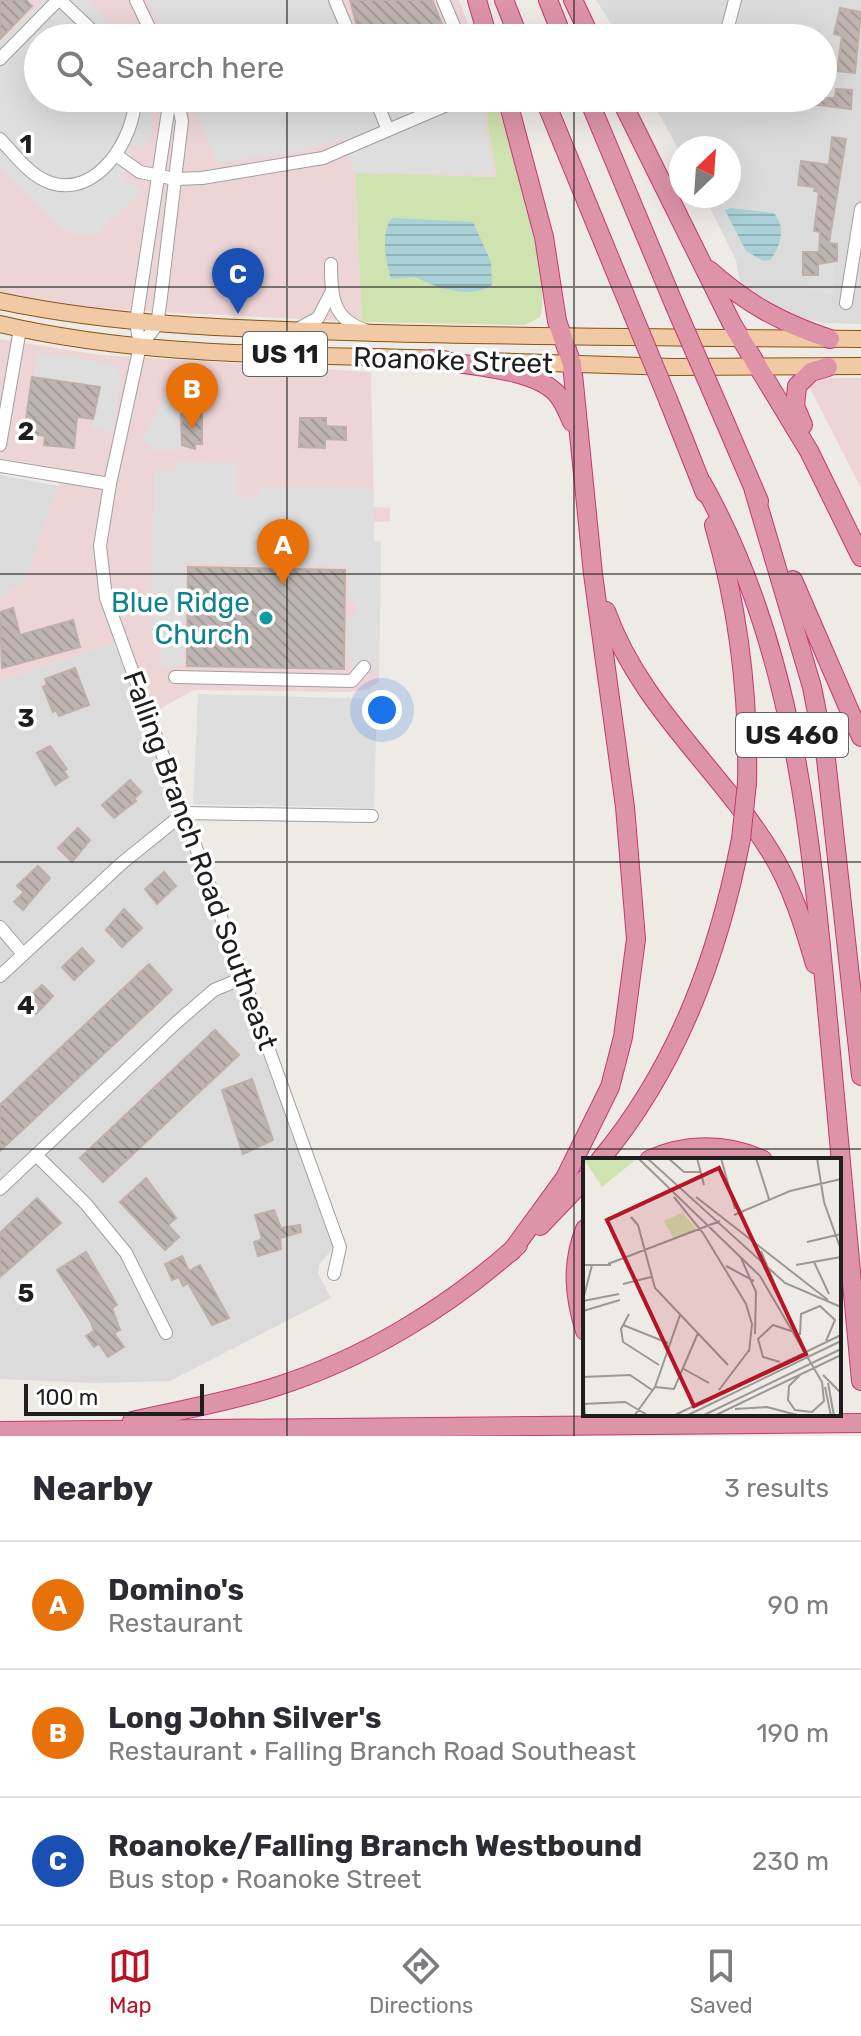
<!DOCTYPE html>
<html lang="en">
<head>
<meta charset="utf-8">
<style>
  body { margin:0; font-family:Rubik,sans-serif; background:#f7f7f7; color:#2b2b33 }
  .compass { position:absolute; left:669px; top:136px; width:72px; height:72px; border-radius:50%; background:#fff; box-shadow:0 8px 32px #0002; rotate:25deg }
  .scale { position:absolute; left:24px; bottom:20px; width:180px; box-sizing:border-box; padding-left:8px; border:4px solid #1e1e1e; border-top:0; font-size:22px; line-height:28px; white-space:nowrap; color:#1e1e1e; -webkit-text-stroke:6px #fff; paint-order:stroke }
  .you { position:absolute; left:382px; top:710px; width:28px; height:28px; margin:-20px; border:6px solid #fff; border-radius:50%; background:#1a73e8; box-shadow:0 0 0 12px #1a73e833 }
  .badge { display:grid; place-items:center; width:52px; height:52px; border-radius:50%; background:#b61525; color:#fff; font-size:26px; font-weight:700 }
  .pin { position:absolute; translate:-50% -66px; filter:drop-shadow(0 2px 4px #0008) }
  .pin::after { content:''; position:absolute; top:42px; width:28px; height:24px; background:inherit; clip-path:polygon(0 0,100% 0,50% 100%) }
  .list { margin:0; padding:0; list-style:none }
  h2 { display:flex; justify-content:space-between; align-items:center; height:104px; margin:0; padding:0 32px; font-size:34px }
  h2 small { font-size:26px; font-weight:400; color:#7c7c81 }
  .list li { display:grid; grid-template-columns:52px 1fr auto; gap:24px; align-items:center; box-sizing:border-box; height:128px; padding:0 32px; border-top:2px solid #e1e1e2 }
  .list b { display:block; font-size:30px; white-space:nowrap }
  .list p { margin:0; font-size:26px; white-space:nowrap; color:#7c7c81 }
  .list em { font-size:26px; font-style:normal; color:#7c7c81 }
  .icon { flex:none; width:44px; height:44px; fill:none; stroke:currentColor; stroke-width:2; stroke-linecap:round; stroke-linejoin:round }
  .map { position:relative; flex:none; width:861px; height:1436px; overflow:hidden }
  .search { position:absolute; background:#fff; box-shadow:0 8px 32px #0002; left:24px; right:24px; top:24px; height:88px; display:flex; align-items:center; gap:20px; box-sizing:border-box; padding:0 28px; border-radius:44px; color:#7c7c81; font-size:30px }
  .sheet { height:488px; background:#fff }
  nav { display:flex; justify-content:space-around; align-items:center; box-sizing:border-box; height:112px; border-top:2px solid #e1e1e2; background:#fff; font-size:22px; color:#7c7c81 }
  nav a { display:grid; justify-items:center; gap:4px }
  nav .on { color:#b61525 }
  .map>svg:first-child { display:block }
</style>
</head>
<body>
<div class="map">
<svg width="861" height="1436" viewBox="0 0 861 1436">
  <defs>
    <pattern id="water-rules" width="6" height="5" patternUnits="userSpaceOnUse" patternTransform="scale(2)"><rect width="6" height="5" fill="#a9d1d7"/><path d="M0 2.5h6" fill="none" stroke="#91b3b8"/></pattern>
    <pattern id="building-back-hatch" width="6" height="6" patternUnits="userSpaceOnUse" patternTransform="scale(2)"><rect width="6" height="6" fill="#beb5b2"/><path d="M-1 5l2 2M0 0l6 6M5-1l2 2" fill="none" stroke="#a39b99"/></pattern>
  </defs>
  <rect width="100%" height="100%" fill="#eeeae5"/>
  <g fill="#dcdbdb">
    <path d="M596,0H861V324L825,323L788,315L741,287L736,260L704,196H729V148H681V154L650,98H823V38H620Z"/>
    <path d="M0,475L58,486L26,580L0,598Z"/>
    <path d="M114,643L207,890L333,1248L319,1265L318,1273L331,1298L170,1381L96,1383L0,1379V681Z"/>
  </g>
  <g fill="#edd5d7">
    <path d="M0,0H459L473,38H38V98H489L487,123L497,177L355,173L362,322L102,309L0,293Z"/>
    <path d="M0,339L100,355L371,372L374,507L390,508V521L374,522V541L381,542L379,681L369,689L347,692L194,690L152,713L126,639L0,681V598L26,580L64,469L0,458Z"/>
    <path d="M823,378H861V488L809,386Z"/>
  </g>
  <path fill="#cee3af" d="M489,98H495C508,137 553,282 540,317L525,325L362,322L355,173L497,177L487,123Z"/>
  <g fill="#dedede">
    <path d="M42,0H87L124,38H38V98H152L151,136L143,149L131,145L124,179L143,190L98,232L86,237L63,230L0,169V42Z"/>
    <path d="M147,0H327L342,38H165Z"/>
    <path d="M191,98H367L375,116L419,98H487L484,124L494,175L354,172L341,140L293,153L217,163Z"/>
    <path d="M824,260L835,261L833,295L807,290L808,277L818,275V264H824Z"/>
    <path d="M38,353L108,363L116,367L121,378L112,432L90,428L96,416L100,387L33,377Z"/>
    <path d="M198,383L199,405L179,406L180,450H149V443H141L171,385Z"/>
    <path d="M175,462L237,463V497H259L260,487L374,489V541L381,542L379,671L351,670V657L346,656L347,617H356V601H348V567L186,563L183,666H161V633L151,632L154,471L175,472Z"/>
    <path d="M198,694L377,699L374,808L193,804Z"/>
  </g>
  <g fill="url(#water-rules)">
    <path d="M731,208L774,213C786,228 781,246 770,260L763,261L746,251L725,210Z"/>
    <path d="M392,218L473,222L491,262L492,285C469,300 435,287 415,277L391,279C386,262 380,232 392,218Z"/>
  </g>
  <g fill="url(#building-back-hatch)" stroke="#beb0a8" stroke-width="2">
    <path d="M0,0H26L32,6L0,39Z"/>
    <path d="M350,0H432L448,38H360Z"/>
    <path d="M840,8L861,12L855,73L837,71L842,36L834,34Z"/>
    <path d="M836,89L852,90L851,109L812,104V98H835Z"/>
    <path d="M832,137L846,139L829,243L837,244V261L818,264V275H803V252H819L820,232L814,231L819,192L814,191L815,187L798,185L801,161L829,165Z"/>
    <path d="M32,377L100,387L93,419L77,417L74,448L44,445L45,436L24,433Z"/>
    <path d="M181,414H202V444H195V449L182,445Z"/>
    <path d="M300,418H326V426L346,427V440L325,439V448L299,447Z"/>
    <path d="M188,567L345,570L344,669L187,666Z"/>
    <path d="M13,608L20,635L73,620L80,647L2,668L0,612Z"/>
    <path d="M75,668L89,705L59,716L56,710L53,712L43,687L47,685L45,679Z"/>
    <path d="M50,746L67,769L64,771L68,777L55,785L37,753Z"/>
    <path d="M130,780L141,792L134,799L136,801L114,818L102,805Z"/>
    <path d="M78,828L90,840L72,862L58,848Z"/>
    <path d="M38,866L50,878L23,910L14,902L24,892L17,886Z"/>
    <path d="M164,872L176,886L157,904L145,889Z"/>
    <path d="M124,909L142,928L122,947L106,930Z"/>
    <path d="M82,948L94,961L74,980L62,967Z"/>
    <path d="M149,964L172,990L0,1151V1105Z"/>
    <path d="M42,985L53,996L36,1014L24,1002Z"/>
    <path d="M215,1030L239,1055L103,1182L80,1158Z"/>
    <path d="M252,1079L273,1140L243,1154L222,1090Z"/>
    <path d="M146,1178L176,1218L168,1225L179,1237L165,1250L120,1202Z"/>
    <path d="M37,1198L61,1223L0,1277V1233Z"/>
    <path d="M274,1210L281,1228L300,1225L301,1232L280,1238L281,1249L258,1256L254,1242L262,1239L255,1215Z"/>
    <path d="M86,1252L117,1305L112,1308L120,1330L114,1333L124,1347L108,1357L99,1344L94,1347L86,1336L94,1331L91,1322L57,1270Z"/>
    <path d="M182,1256L189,1271L200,1265L229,1318L212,1325L188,1283L183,1286L179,1277L172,1280L165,1264Z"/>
  </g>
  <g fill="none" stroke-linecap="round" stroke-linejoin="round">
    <defs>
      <g id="minor">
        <path d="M60,0L100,38"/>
        <path d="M136,0L154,38"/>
        <path d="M335,0L351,38"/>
        <path d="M443,0L459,38"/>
        <path d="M725,38L735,0"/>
        <path d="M0,59L58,0"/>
        <path d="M170,98L136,322L140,346L110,484L100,546L106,598L340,1247L334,1274"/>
        <path d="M375,98L388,130"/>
        <path d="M0,139C15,155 30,176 51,183C98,198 135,137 135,98"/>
        <path d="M116,155L140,172L175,179L202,178L323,158L463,98"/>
        <path d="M331,264C331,295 332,319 365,330"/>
        <path d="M846,303L861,209"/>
        <path d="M296,330L318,318L331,293"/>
        <path d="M140,346L157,325L161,297L182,121L177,98"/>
        <path d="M0,445L20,329"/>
        <path d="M0,466L110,484"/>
        <path d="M175,677L352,681L364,667"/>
        <path d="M0,927L23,954"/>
        <path d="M0,976L122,863L184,813L372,816"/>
        <path d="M36,1155L86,1204L126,1253L166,1333"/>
        <path d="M0,1189L177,1022L214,990L243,978"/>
      </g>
      <g id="major">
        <path d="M0,301C124,327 249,329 375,333C537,337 699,338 861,339"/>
        <path d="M0,324C145,358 296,354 444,359"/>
        <path d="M483,361L673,367L861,366"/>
      </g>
      <g id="highway">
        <path d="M477,0L488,38"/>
        <path d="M504,0L519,38"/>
        <path d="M548,0L563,38"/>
        <path d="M573,0L591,38"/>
        <path d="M507,98L544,237L557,321L572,364L593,574L625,807L636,939L623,1037L610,1087L565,1178L511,1252"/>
        <path d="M544,98L629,305"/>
        <path d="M588,98L674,304"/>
        <path d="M620,98L732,324L809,451L861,557"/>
        <path d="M709,270C747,304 782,323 830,339"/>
        <path d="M431,359C466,366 534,368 557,394C564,402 568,413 572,422"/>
        <path d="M716,401L759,501"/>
        <path d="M669,402L705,493"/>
        <path d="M803,425L795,406L797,386L811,372L828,367"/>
        <path d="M702,483C794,646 811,837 828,1020C839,1140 850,1261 861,1381"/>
        <path d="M754,491L812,687L826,759L861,1076"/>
        <path d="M714,525C739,611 749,694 747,783"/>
        <path d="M793,580L861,737"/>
        <path d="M606,611C640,706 718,767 770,851C791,884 804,926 815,964"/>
        <path d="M600,1160C677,1068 718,956 741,839"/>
        <path d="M649,1160C685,1143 727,1143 763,1160"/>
        <path d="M540,1226L585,1179"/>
        <path d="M585,1229C571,1264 574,1296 585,1331"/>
        <path d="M132,1421C180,1410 229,1402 275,1387C364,1359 449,1307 518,1245"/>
        <path d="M0,1431L861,1423"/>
      </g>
    </defs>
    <use href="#minor" stroke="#9f9f9f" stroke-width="14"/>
    <use href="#major" stroke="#88540f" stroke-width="18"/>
    <use href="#highway" stroke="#c73676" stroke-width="20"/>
    <use href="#minor" stroke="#fff" stroke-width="12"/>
    <use href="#major" stroke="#f2c9a5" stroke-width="16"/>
    <use href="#highway" stroke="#dd94a9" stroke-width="18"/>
    <defs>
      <g id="highway-bridge">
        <path d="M674,304L716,401"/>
        <path d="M629,305L669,402"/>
        <path d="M741,839L747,783"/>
      </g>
    </defs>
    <use href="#highway-bridge" stroke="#c73676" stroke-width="20" stroke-linecap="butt"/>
    <use href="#highway-bridge" stroke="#dd94a9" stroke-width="18"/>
  </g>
  <path fill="none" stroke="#1e1e1e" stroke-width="2" stroke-opacity="0.55" d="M287,0V38M574,0V38M287,98V1436M574,98V1436M0,287H861M0,574H861M0,862H861M0,1149H861"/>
  <circle fill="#0f9aa8" stroke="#fff" stroke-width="3" cx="266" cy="618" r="8"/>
  <g text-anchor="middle" stroke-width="7" stroke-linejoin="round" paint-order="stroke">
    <g fill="#fff" stroke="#626262" stroke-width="2">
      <rect x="243" y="332" width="84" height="44" rx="6"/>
      <rect x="736" y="713" width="112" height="44" rx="6"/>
    </g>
    <g font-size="26" font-weight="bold" fill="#1e1e1e">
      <text x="285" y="363">US 11</text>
      <text x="792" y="744">US 460</text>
    </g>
    <g font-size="28" fill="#1e1e1e" stroke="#fff">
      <text transform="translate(453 360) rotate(2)" y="10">Roanoke Street</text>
      <text transform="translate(201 860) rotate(70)" y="10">Falling Branch Road Southeast</text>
    </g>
    <g font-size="28" fill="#0d838f" stroke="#fff" text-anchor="end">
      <text x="250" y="612">Blue Ridge<tspan x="250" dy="32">Church</tspan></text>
    </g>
  </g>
  <g transform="translate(583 1158)">
    <rect width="258" height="258" fill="#eeeae5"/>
    <path d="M0,0H48L51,3L19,29ZM95,49L113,71L91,82L81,63L99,55Z" fill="#cee3af"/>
    <path fill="none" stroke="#9b9895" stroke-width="2" d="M55,0L177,118L239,224L241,243L229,254L212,252L205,242L206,228L217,217M64,0L202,125L258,149M85,0L101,14H118M114,0L121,27M138,0L152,51M173,0L186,41M234,0L241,44L258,92M91,39L120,75L163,146L169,166L166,194M113,39L245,142M151,57L207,33L258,21M48,59L55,67L72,130L145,207M224,84L258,76M178,93L202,151M158,100L173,134L172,176M231,104L246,136M25,106L137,63M0,107H28M213,107L258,99M143,108L171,123M40,126L68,119M0,142L9,107M0,143L36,136M0,153L37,142M46,156L38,171L40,184L76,207M40,167L85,185M217,177L218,156L237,148L252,162L243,183M197,204L180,199L175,181L190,167L208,173M99,210L126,225M240,217L258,235M0,219L47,217L69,232M245,225L251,258M72,229L91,231L115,175M242,229L248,258M0,232L2,258M136,232L167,191M0,246L42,244L66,258M152,251L184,249L214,257M51,258L72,229L97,157M90,258L258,177M103,258L258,183M119,258L258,191M131,258L258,197"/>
    <path fill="#b61525" fill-opacity="0.15" stroke="#b61525" stroke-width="4" d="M136,10L223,196L111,248L24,62Z"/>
    <rect width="258" height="258" fill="none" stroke="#1e1e1e" stroke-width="4"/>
  </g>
  <g font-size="26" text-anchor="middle" font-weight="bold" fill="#1e1e1e" stroke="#fff" stroke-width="7" stroke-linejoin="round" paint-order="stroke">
    <text x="26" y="153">1</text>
    <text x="26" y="440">2</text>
    <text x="26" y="727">3</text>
    <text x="26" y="1014">4</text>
    <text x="26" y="1302">5</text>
  </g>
</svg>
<svg class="compass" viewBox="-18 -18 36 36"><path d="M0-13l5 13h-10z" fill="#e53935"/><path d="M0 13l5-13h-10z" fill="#7c7c81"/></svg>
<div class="scale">100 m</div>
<div class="you"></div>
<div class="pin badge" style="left:283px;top:585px;background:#e8710a">A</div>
<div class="pin badge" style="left:192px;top:429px;background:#e8710a">B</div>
<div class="pin badge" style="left:238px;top:314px;background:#1a4fb4">C</div>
<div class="search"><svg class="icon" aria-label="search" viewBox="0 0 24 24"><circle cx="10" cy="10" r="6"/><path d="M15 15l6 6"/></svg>Search here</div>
</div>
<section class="sheet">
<h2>Nearby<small>3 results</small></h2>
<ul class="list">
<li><span class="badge" style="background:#e8710a">A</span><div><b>Domino's</b><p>Restaurant</p></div><em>90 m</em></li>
<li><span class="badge" style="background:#e8710a">B</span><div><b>Long John Silver's</b><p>Restaurant · Falling Branch Road Southeast</p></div><em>190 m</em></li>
<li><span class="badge" style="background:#1a4fb4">C</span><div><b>Roanoke/Falling Branch Westbound</b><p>Bus stop · Roanoke Street</p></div><em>230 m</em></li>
</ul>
</section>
<nav>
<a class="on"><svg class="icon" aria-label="map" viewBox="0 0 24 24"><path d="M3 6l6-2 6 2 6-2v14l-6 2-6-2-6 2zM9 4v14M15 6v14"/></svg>Map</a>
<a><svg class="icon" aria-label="directions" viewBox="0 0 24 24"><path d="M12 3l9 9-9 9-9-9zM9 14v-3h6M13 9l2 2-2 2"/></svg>Directions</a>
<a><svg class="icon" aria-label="saved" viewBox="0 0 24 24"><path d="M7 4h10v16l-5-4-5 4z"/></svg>Saved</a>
</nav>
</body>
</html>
